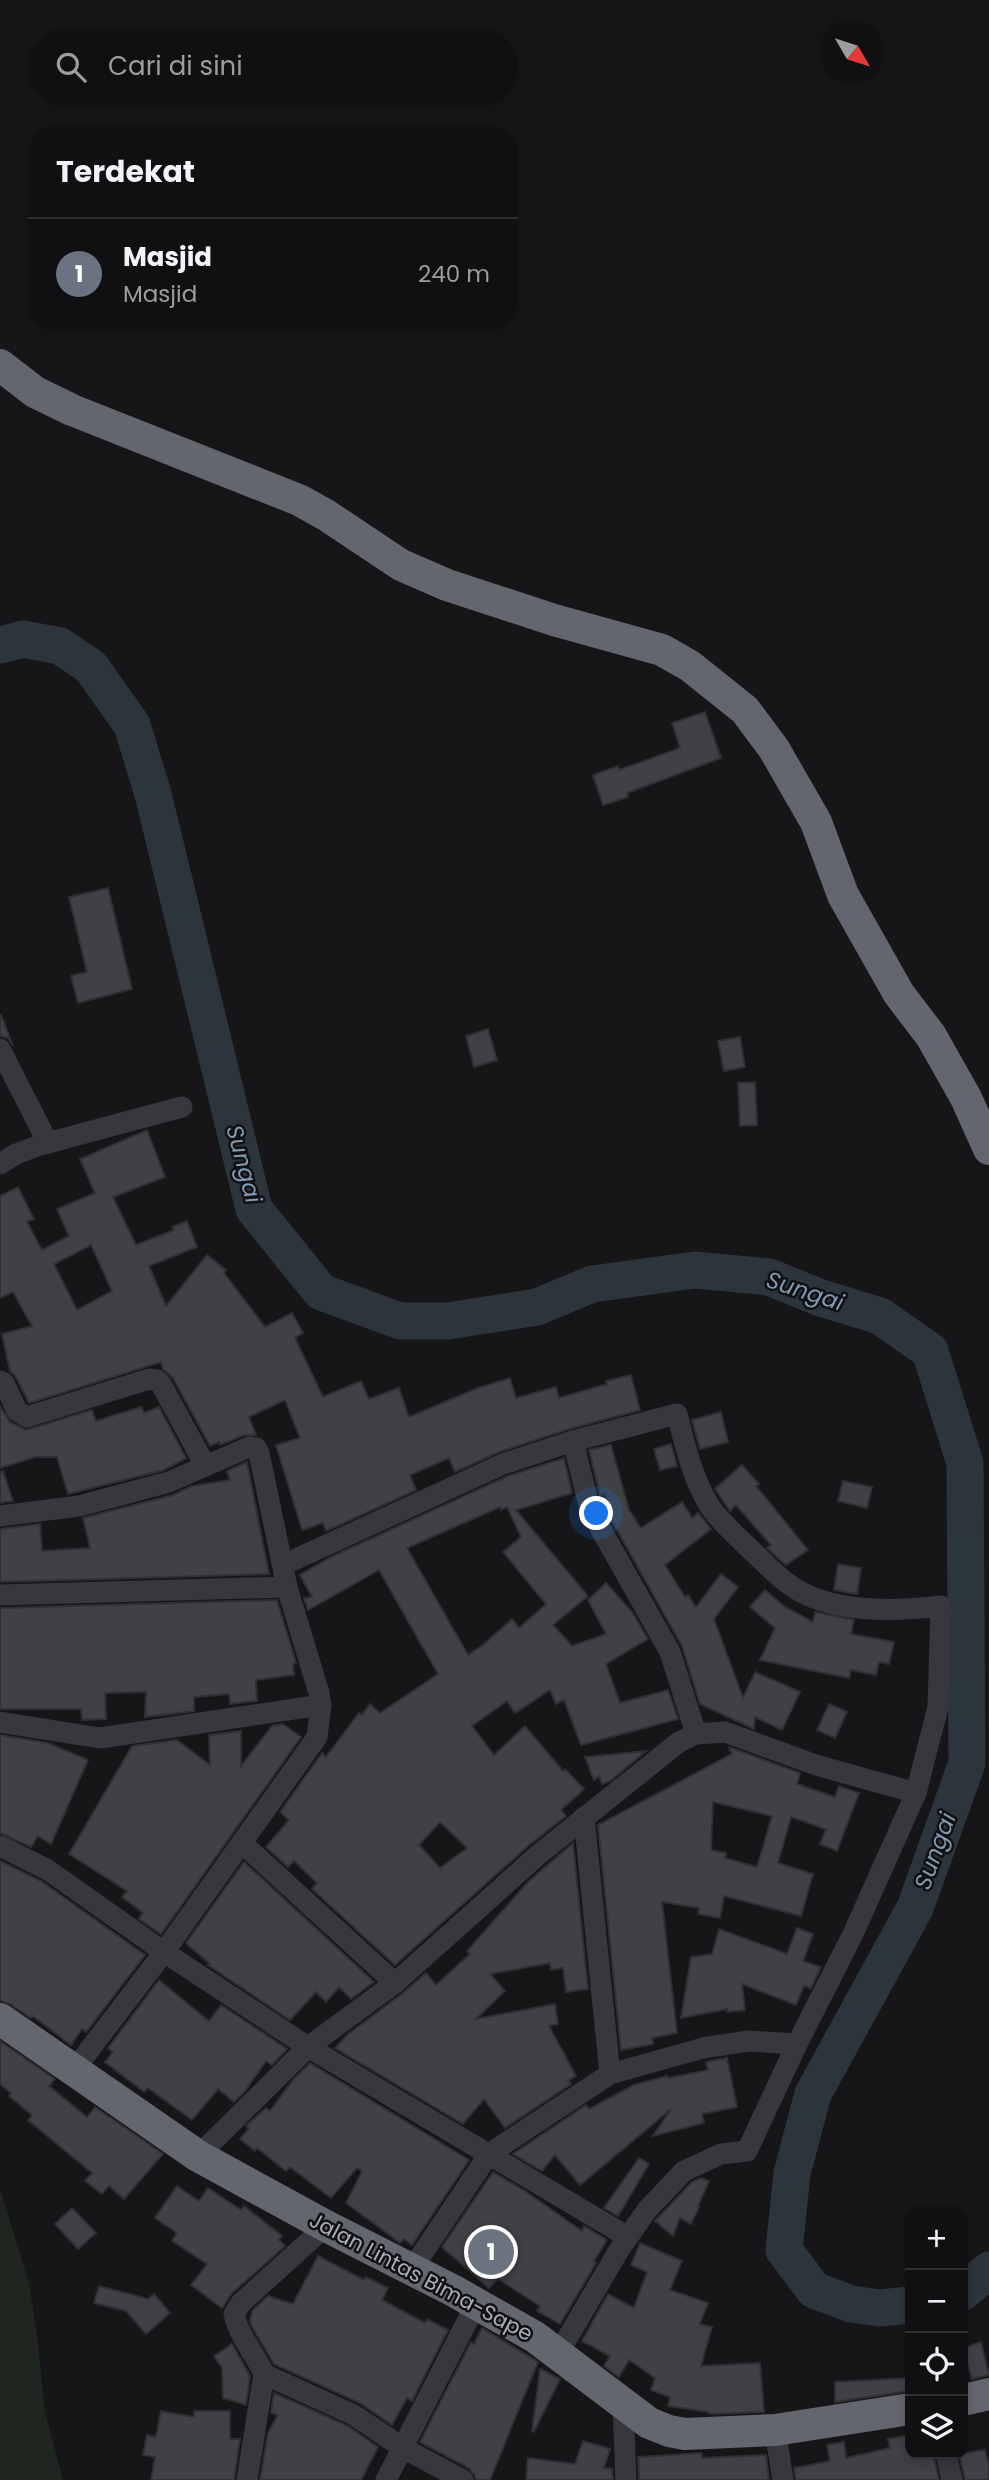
<!DOCTYPE html>
<html lang="id">
<head>
<meta charset="utf-8">
<style>
  body { margin:0; font-family:Poppins,sans-serif; background:#1e1e20; color:#f1f3f6 }
  .controls { position:absolute; right:21px; bottom:21px; display:grid; overflow:hidden; border-radius:14px; box-shadow:0 4px 10px #0003 }
  .controls button { width:63px; height:63px; display:grid; place-items:center; padding:0; border:0; border-bottom:2px solid #303032; background:#101012; color:#f1f3f6; font:35px sans-serif }
  .compass { position:absolute; left:821px; top:21px; width:63px; height:63px; border-radius:50%; background:#101012; box-shadow:0 4px 10px #0003; rotate:129deg }
  .you { position:absolute; left:597px; top:1514px; width:24px; height:24px; margin:-18px; border:5px solid #fff; border-radius:50%; background:#1a73e8; box-shadow:0 0 0 10px #1a73e833 }
  .badge { display:grid; place-items:center; width:46px; height:46px; border-radius:50%; background:#f2b134; color:#fff; font-size:23px; font-weight:700 }
  .pin { position:absolute; translate:-50% -50%; border:4px solid #fff; box-shadow:0 2px 7px #0006 }
  .list { margin:0; padding:0; list-style:none }
  h2 { display:flex; justify-content:space-between; align-items:center; height:91px; margin:0; padding:0 28px; font-size:30px }
  h2 small { font-size:23px; font-weight:400; color:#9c9d9f }
  .list li { display:grid; grid-template-columns:46px 1fr auto; gap:21px; align-items:center; box-sizing:border-box; height:112px; padding:0 28px; border-top:2px solid #303032 }
  .list b { display:block; font-size:26px; white-space:nowrap }
  .list p { margin:0; font-size:23px; white-space:nowrap; color:#9c9d9f }
  .list em { font-size:23px; font-style:normal; color:#9c9d9f }
  .icon { flex:none; width:38px; height:38px; fill:none; stroke:currentColor; stroke-width:2; stroke-linecap:round; stroke-linejoin:round }
  .map { position:relative; flex:none; width:989px; height:2480px; overflow:hidden }
  .search { position:absolute; background:#101012; box-shadow:0 4px 10px #0003; left:28px; top:28px; width:490px; height:77px; display:flex; align-items:center; gap:18px; box-sizing:border-box; padding:0 24px; border-radius:38px; color:#9c9d9f; font-size:26px }
  .panel { position:absolute; background:#101012; box-shadow:0 4px 10px #0003; left:28px; top:126px; width:490px; height:203px; border-radius:28px }
  .map>svg:first-child { display:block }
</style>
</head>
<body>
<div class="map">
<svg width="989" height="2480" viewBox="0 0 989 2480">
  <rect width="100%" height="100%" fill="#161618"/>
  <path fill="#1e261f" d="M0,2189L29,2283L37,2336L45,2412L63,2480H0Z"/>
  <g fill="none" stroke-linecap="round" stroke-linejoin="round">
    <g stroke="#2c353c" stroke-width="37">
      <path d="M0,645L23,639L60,646L91,667L132,725L153,794L254,1209L321,1292L400,1321H448L537,1307L592,1284L695,1270L769,1277L821,1298L880,1316L930,1351L965,1463L967,1763L915,1908L813,2094L792,2173L784,2250L814,2290L851,2304L880,2308L910,2305"/>
      <path d="M963,2292L989,2270"/>
    </g>
  </g>
  <g fill="#404145" stroke="#303034" stroke-width="2" fill-rule="evenodd">
    <path d="M705,712L721,758L627,793L628,797L603,805L593,775L618,766L619,770L680,748L672,723Z"/>
    <path d="M108,888L132,989L78,1003L71,976L87,972L69,897Z"/>
    <path d="M0,1015H1L13,1046L8,1038L0,1036Z"/>
    <path d="M488,1029L497,1060L474,1067L466,1036Z"/>
    <path d="M740,1037L745,1067L724,1071L718,1041Z"/>
    <path d="M755,1082L757,1125L740,1126L738,1083Z"/>
    <path d="M147,1130L165,1177L113,1197L136,1245L174,1230L172,1227L187,1221L197,1247L149,1266L166,1306L207,1255L226,1270L224,1273L265,1327L292,1313L303,1333L295,1338L323,1397L361,1381L369,1399L399,1388L409,1417L478,1388L510,1378L516,1398L556,1387L559,1398L607,1384L606,1381L631,1375L640,1410L569,1429L499,1452L455,1472L449,1458L410,1475L416,1490L326,1531L323,1523L302,1530L276,1445L300,1438L285,1400L249,1417L256,1435H244L220,1445L219,1442L210,1446L173,1378L163,1369L161,1362L29,1403L16,1377L10,1371L2,1334L32,1326L13,1292L0,1298V1196L18,1187L34,1219L27,1222L42,1250L69,1236L57,1209L95,1193L80,1159ZM91,1245L112,1291L77,1310L54,1264Z"/>
    <path d="M0,1406L10,1422L26,1430L92,1410L96,1421L141,1407L144,1413L159,1407L186,1458L164,1470L68,1494L57,1457H35L0,1468Z"/>
    <path d="M721,1412L728,1442L700,1449L692,1420Z"/>
    <path d="M671,1444L677,1466L660,1470L654,1449Z"/>
    <path d="M611,1445L629,1510L641,1528L682,1502L692,1518L698,1513L711,1529L665,1565L685,1597L688,1595L696,1607L721,1574L738,1587L714,1619L743,1698L755,1672L800,1692L782,1730L755,1717L754,1729L700,1704L682,1646L608,1514L605,1493L600,1495L589,1450Z"/>
    <path d="M564,1458L572,1493L516,1510L588,1596L553,1625L572,1646L606,1634L588,1600L606,1583L632,1612L648,1639L606,1664L620,1703L668,1690L678,1719L581,1745L564,1700L556,1704L550,1690L515,1713L507,1701L472,1726L494,1755L525,1726L563,1771L565,1769L584,1789L561,1810L566,1816L529,1845L395,1965L312,1889L317,1883L294,1861L288,1867L266,1847L289,1820L280,1812L322,1753L326,1757L359,1713L362,1715L370,1704L380,1713L438,1674L379,1570L308,1610L304,1598L312,1597L300,1575L333,1556L508,1476ZM500,1507L501,1510L507,1507L521,1537L503,1552L546,1604L519,1628L512,1619L484,1644L468,1655L407,1548ZM440,1822L467,1848L440,1868L419,1845Z"/>
    <path d="M247,1462L269,1574L0,1582V1529L40,1524L42,1551L90,1548L83,1518L173,1495L192,1486L230,1480L227,1471Z"/>
    <path d="M742,1465L759,1484L756,1486L808,1550L786,1565L767,1548L771,1545L736,1505L730,1511L715,1489Z"/>
    <path d="M3,1471L13,1501L0,1503V1472Z"/>
    <path d="M843,1481L872,1487L867,1508L838,1501Z"/>
    <path d="M838,1564L861,1568L857,1594L834,1590Z"/>
    <path d="M765,1590L785,1607L813,1622L815,1612L854,1620L851,1634L894,1642L889,1664L879,1662L876,1675L851,1670L849,1678L760,1660L775,1628L750,1607Z"/>
    <path d="M277,1600L296,1663L293,1664L294,1675L256,1680L257,1701L230,1704L229,1694L194,1697V1711L145,1717L146,1692L105,1693L106,1719L82,1720L81,1709H0V1608Z"/>
    <path d="M829,1704L847,1712L835,1738L817,1730Z"/>
    <path d="M283,1724L301,1737L161,1934L139,1919L143,1913L122,1897L127,1891L69,1854L132,1746L177,1740L210,1765L209,1735L241,1731V1766L272,1726Z"/>
    <path d="M0,1735L48,1743L88,1760L51,1844L38,1836L31,1847L0,1833Z"/>
    <path d="M729,1747L800,1773L797,1784L835,1797L839,1786L859,1793L837,1851L820,1844L826,1829L791,1817L778,1863L813,1874L801,1916L724,1896L720,1918L698,1914L699,1908L662,1902L677,2033L652,2038L653,2044L621,2050L598,1825L732,1754ZM713,1802L772,1816L757,1867L725,1858L726,1853L711,1850Z"/>
    <path d="M646,1751L610,1781L602,1784L599,1776L594,1780L585,1757Z"/>
    <path d="M573,1843L588,1989L566,1992L563,1968L551,1970L550,1963L490,1974L505,1991L476,2019L555,2004L558,2024L549,2026L576,2076L568,2081L571,2084L505,2128L484,2099L463,2124L335,2048L347,2035L403,1993L426,1973L436,1985L470,1954L467,1951L528,1882Z"/>
    <path d="M0,1861L41,1881L145,1955L86,2032L82,2029L71,2045L33,2016L31,2018L10,2004L0,2001Z"/>
    <path d="M244,1862L374,1982L351,1999L339,1987L326,2002L316,1992L290,2020L208,1965L210,1964L186,1943Z"/>
    <path d="M797,1928L813,1934L803,1961L821,1967L811,1988L804,1986L796,2005L742,1984L745,2010L727,2012V2009L681,2018L691,1957L712,1954L719,1929L787,1954Z"/>
    <path d="M159,1980L209,2021L221,2005L287,2049L272,2065L266,2061L245,2091L234,2102L218,2089L192,2120L148,2088L144,2092L105,2062L113,2052L108,2048Z"/>
    <path d="M0,2041L55,2079L49,2086L87,2117L95,2107L163,2154L124,2199L109,2186L102,2194L85,2181L92,2173L28,2120L32,2115L9,2096L11,2093L0,2084Z"/>
    <path d="M727,2058L737,2107L702,2114L704,2123L653,2136L671,2109L580,2185L555,2155L542,2171L513,2154L586,2105L589,2109L634,2085L667,2076L668,2078L708,2070L706,2062Z"/>
    <path d="M310,2063L469,2160L412,2245L404,2239L400,2243L346,2203L362,2171L357,2168L331,2198L290,2167L286,2171L257,2148L255,2151L240,2139L249,2128L246,2126L266,2108L270,2111L292,2081Z"/>
    <path d="M639,2158L649,2164L618,2216L604,2208Z"/>
    <path d="M493,2172L525,2191L582,2231L584,2226L607,2240L594,2261L596,2263L560,2324L537,2311L540,2306L498,2279L489,2288L442,2247Z"/>
    <path d="M701,2178L709,2181L698,2206L699,2207L691,2224L680,2218L673,2236L655,2221L692,2182Z"/>
    <path d="M177,2186L199,2201L208,2188L241,2210L244,2206L282,2236L279,2240L285,2246L232,2293L222,2308L191,2285L207,2264L172,2241L177,2233L155,2218Z"/>
    <path d="M72,2208L96,2233L78,2249L55,2224Z"/>
    <path d="M640,2243L682,2261L670,2290L708,2303L700,2324L712,2327L701,2366L760,2363L764,2412L709,2414V2412L668,2406L670,2397L651,2390L655,2378L629,2360L619,2377L604,2366L610,2356L582,2341L608,2294L634,2308L647,2272L631,2265Z"/>
    <path d="M318,2256L364,2280L366,2277L388,2288L382,2300L425,2323L427,2319L448,2330L412,2401L407,2398L392,2425L360,2403L274,2364L251,2325L250,2320L253,2310L268,2296L293,2304Z"/>
    <path d="M99,2286L148,2299L154,2294L170,2313L146,2334L126,2311L94,2303Z"/>
    <path d="M482,2328L538,2362L490,2480H476L474,2474L469,2468L420,2442L471,2342L474,2344Z"/>
    <path d="M981,2342L989,2375L972,2379L963,2348Z"/>
    <path d="M232,2344L250,2376L246,2405L223,2398L222,2368L214,2356Z"/>
    <path d="M540,2369L560,2379L534,2432L532,2431Z"/>
    <path d="M910,2378V2391L835,2402V2382Z"/>
    <path d="M274,2393L348,2426L378,2447L361,2480H260L268,2433L278,2415L271,2413Z"/>
    <path d="M161,2411L194,2417V2411H230V2439H240L234,2480H151L155,2457L143,2455L147,2435L156,2437Z"/>
    <path d="M910,2435V2454H933L939,2480H796L794,2468L830,2461L827,2445L844,2442L846,2458L890,2448L888,2439Z"/>
    <path d="M583,2441L610,2449L604,2468L612,2469L613,2480H526L528,2458L575,2464Z"/>
    <path d="M985,2450L989,2466V2480H965L959,2454Z"/>
    <path d="M702,2453V2458L766,2455L769,2480H639L638,2457Z"/>
  </g>
  <g fill="none" stroke-linecap="round" stroke-linejoin="round">
    <g stroke="#37383d" stroke-width="21">
      <path d="M0,1049L48,1143"/>
      <path d="M0,1164L16,1154L40,1145L182,1107"/>
      <path d="M0,1381L4,1383L17,1411L27,1417L149,1379L157,1380L161,1384L205,1465"/>
      <path d="M573,1441L590,1510L670,1652L696,1734"/>
      <path d="M0,1516L79,1506L169,1482L249,1447L256,1448L259,1453L287,1587L319,1693L321,1705L317,1737L164,1952L74,2070"/>
      <path d="M283,1565L503,1464L573,1441L677,1414C685,1445 692,1477 709,1505C719,1521 736,1535 749,1548C766,1564 783,1583 803,1593C842,1613 899,1611 941,1606L938,1707L916,1793L853,1934L797,2044L747,2151L721,2154L684,2171L647,2210L619,2250L558,2354"/>
      <path d="M0,1595L287,1587"/>
      <path d="M0,1722L100,1738L321,1705"/>
      <path d="M584,1817L610,2074"/>
      <path d="M242,1843L395,1983"/>
      <path d="M0,1846L48,1870L164,1952L308,2047L628,2237"/>
      <path d="M198,2156L308,2047L395,1983L538,1855L679,1742L696,1734L725,1732L816,1765L916,1793"/>
      <path d="M412,2269L489,2154L610,2074L703,2048L748,2041L797,2044"/>
      <path d="M264,2374L354,2415L403,2448L463,2480"/>
      <path d="M623,2405L626,2480"/>
      <path d="M775,2430L783,2480"/>
      <path d="M946,2454L952,2480"/>
      <path d="M247,2480L264,2374C255,2353 239,2337 234,2314L241,2303L326,2226"/>
      <path d="M386,2480L476,2304"/>
    </g>
    <g stroke="#63666e" stroke-width="32">
      <path d="M0,365L35,392L72,410L299,500L326,515L401,565L447,585L554,620L662,650L690,666L745,710L774,749L816,822L843,895L899,994L931,1036L966,1098L989,1149"/>
      <path d="M0,2019L198,2156L326,2226L454,2291L535,2337L649,2423L669,2431L685,2434L775,2430L910,2409"/>
      <path d="M963,2400L989,2394"/>
    </g>
  </g>
  <g text-anchor="middle" stroke-width="5" stroke-linejoin="round" paint-order="stroke">
    <g font-size="21" fill="#a8adb8" stroke="#111113">
      <text transform="translate(421 2277) rotate(28)" y="7">Jalan Lintas Bima-Sape</text>
    </g>
    <g font-size="23" font-style="italic" fill="#7f9bb3" stroke="#111113">
      <text transform="translate(244 1164) rotate(75)" y="8">Sungai</text>
      <text transform="translate(805 1291) rotate(18)" y="8">Sungai</text>
      <text transform="translate(935 1851) rotate(-70)" y="8">Sungai</text>
    </g>
  </g>
</svg>
<div class="controls">
<button>+</button>
<button>−</button>
<button><svg class="icon" aria-label="locate" viewBox="0 0 24 24"><circle cx="12" cy="12" r="6"/><path d="M12 2v4M12 18v4M2 12h4M18 12h4"/></svg></button>
<button><svg class="icon" aria-label="layers" viewBox="0 0 24 24"><path d="M12 4l9 5-9 5-9-5zM3 14l9 5 9-5"/></svg></button>
</div>
<svg class="compass" viewBox="-18 -18 36 36"><path d="M0-13l5 13h-10z" fill="#e53935"/><path d="M0 13l5-13h-10z" fill="#9c9d9f"/></svg>
<div class="you"></div>
<div class="pin badge" style="left:491px;top:2252px;background:#6b7280">1</div>
<div class="search"><svg class="icon" aria-label="search" viewBox="0 0 24 24"><circle cx="10" cy="10" r="6"/><path d="M15 15l6 6"/></svg>Cari di sini</div>
<section class="panel">
<h2>Terdekat<small></small></h2>
<ul class="list">
<li><span class="badge" style="background:#6b7280">1</span><div><b>Masjid</b><p>Masjid</p></div><em>240 m</em></li>
</ul>
</section>
</div>
</body>
</html>
